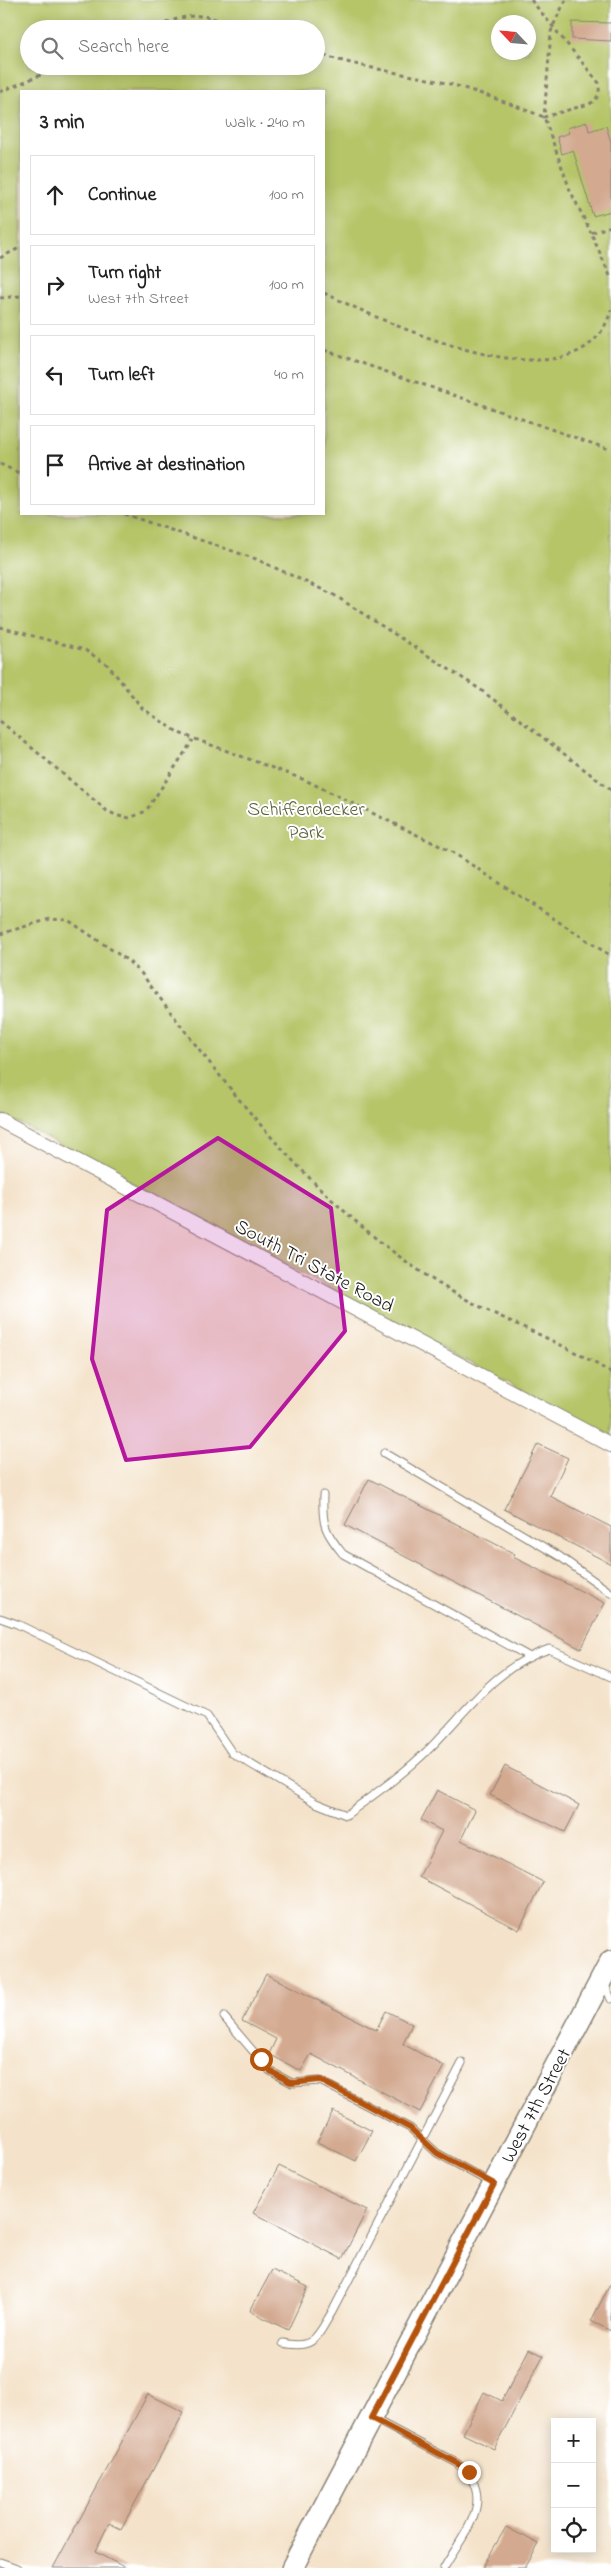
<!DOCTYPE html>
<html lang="en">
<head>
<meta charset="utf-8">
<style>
  body { margin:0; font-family:"Indie Flower",sans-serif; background:#f2f2f2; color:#222 }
  .controls { position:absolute; right:15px; bottom:15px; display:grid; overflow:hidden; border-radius:0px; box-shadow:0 2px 12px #0003 }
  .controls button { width:45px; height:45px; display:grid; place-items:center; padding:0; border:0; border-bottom:1px solid #e0e0e0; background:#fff; color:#222; font:25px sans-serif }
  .compass { position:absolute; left:491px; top:15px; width:45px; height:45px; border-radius:50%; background:#fff; box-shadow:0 2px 12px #0003; rotate:296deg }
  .stop { position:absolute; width:15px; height:15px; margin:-11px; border:4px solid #b45309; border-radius:50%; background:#fff }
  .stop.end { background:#b45309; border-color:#fff; box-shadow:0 1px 5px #0008 }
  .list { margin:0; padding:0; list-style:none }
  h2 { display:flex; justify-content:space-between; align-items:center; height:65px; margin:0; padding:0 20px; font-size:21px }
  h2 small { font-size:16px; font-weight:400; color:#767676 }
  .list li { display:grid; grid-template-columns:32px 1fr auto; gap:15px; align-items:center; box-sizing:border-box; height:80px; margin:0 10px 10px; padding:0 10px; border:1px solid #e0e0e0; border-radius:0px }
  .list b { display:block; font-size:19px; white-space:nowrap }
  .list p { margin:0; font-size:16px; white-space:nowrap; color:#767676 }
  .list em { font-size:16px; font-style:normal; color:#767676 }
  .icon { flex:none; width:28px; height:28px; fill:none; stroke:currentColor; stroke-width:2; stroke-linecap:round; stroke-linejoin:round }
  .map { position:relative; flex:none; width:611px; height:2568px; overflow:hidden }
  .search { position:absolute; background:#fff; box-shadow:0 2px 12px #0003; left:20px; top:20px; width:305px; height:55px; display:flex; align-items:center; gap:12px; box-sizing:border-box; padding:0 18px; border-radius:28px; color:#767676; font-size:19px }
  .panel { position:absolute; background:#fff; box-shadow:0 2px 12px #0003; left:20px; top:90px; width:305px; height:425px; border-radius:0px }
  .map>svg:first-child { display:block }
</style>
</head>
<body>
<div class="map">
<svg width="611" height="2568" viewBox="0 0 611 2568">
  <rect width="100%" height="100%" fill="#fff"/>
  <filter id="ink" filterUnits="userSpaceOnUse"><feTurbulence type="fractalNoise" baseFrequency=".02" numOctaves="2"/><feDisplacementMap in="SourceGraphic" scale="10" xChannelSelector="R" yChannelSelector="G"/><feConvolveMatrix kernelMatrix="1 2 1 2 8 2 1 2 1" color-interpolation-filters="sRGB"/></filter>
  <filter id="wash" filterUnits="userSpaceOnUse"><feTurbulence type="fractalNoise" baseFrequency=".0096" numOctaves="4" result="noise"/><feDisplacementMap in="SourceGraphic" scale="20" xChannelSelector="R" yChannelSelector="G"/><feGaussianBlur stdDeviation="1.12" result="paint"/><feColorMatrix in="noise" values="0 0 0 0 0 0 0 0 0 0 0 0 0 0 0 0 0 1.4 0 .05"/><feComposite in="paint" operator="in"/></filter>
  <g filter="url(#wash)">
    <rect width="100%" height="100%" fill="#f4e3ca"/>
    <path fill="#b5c567" stroke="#687042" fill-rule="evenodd" d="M0,0H611V1438L0,1113ZM498,22H528V52H498ZM29,29H316V66H29ZM21,91H324V514H21Z"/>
    <g id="blocks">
      <g fill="#d3a990">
        <path d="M572,22L611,23V41L572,39Z"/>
        <path d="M587,122L589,131L606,126L611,142V211L593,216L573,150L562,154L557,137L569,133L567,128Z"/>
        <path d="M538,1444L568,1458L550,1496L611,1527V1564L504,1509Z"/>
        <path d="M369,1479L515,1554L513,1557L605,1603L581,1649L345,1525Z"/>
        <path d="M505,1766L579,1805L565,1832L490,1795Z"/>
        <path d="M437,1790L475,1810L461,1840L543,1882L519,1930L419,1877L442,1831L421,1820Z"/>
        <path d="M266,1974L376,2030L386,2011L412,2024L403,2044L444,2066L420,2112L311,2054L301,2071L269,2054L276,2039L242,2021Z"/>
        <path d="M333,2111L372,2131L356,2161L317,2142Z"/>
        <path d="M279,2166L367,2210L342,2259L253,2213Z"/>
        <path d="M272,2270L308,2287L288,2330L250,2311Z"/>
        <path d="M611,2283V2331L591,2321Z"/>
        <path d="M529,2349L543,2356L494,2449L463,2434L484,2392L502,2401Z"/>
        <path d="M148,2394L184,2412L121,2529L109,2523L95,2552L126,2568H53Z"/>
        <path d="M506,2527L539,2544L525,2568H482Z"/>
      </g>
    </g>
  </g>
  <g filter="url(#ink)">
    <use href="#blocks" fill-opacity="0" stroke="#888073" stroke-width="1"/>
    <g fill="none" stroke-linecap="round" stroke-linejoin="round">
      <defs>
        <g id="lane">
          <path d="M384,1453L559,1556L611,1593"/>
          <path d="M323,1495C322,1524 324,1531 343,1554L528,1656"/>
          <path d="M0,1618L17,1624L207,1716L232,1753L316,1803L346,1815C375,1794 405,1773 430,1748C468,1710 495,1667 549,1649L611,1677"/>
          <path d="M604,1983L611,1999"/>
          <path d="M224,2017L270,2071L292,2083L320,2081L410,2128L437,2153L491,2183"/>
          <path d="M283,2343C315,2350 317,2336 332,2312L462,2063"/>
          <path d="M374,2419L457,2463C499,2497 465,2531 444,2568"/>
          <path d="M0,2562L17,2568"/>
        </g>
        <path id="street" d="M0,1120L611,1445"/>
        <path id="primary" d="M292,2568L611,1961"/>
      </defs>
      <use href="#lane" stroke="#888073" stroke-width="9"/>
      <use href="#street" stroke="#888073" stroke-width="16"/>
      <use href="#primary" stroke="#888073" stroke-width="24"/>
      <g stroke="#888073" stroke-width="3" stroke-dasharray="4 4" stroke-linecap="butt">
        <path d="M531,0L599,83C600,93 598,100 589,104L544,117L551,32C555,21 560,11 566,0"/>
        <path d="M151,29C196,10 199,13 245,29"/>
        <path d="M316,53C360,68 405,73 450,84C482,93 513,105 544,117L570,190L591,233"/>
        <path d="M0,92L62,66"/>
        <path d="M611,226L591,233L611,278"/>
        <path d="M0,258L21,247"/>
        <path d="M324,293C386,322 581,418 611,310"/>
        <path d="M0,298L21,296"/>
        <path d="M324,350L611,450"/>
        <path d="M0,464L21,474"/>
        <path d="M124,514L256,559L334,595L481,690L611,790"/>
        <path d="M0,627L85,650L108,665L142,708L179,733L305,780L452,852L611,956"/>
        <path d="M0,721L107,811L118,816L130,818L146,811L193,740"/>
        <path d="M0,934L50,919L68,920L127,960L141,973C228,1088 308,1197 430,1278C487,1316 554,1336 611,1373"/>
      </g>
      <use href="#lane" stroke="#fff" stroke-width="7"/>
      <use href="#street" stroke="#fff" stroke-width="14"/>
      <use href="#primary" stroke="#fff" stroke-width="21"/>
    </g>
  </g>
  <g fill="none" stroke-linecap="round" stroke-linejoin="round" filter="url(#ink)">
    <path stroke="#b45309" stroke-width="6" d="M261,2059L270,2071L292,2083L320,2080L410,2128L437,2153L494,2184L371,2418L457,2463L469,2472"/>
  </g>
  <path fill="#b5179e" fill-opacity="0.2" stroke="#b5179e" stroke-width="4" stroke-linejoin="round" d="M218,1138L331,1208L345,1331L250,1447L126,1460L92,1359L107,1210Z"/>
  <g text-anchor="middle" stroke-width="4" stroke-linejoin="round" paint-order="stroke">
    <g font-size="20" fill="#59603a" stroke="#fff">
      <text x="306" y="815">Schifferdecker<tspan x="306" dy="23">Park</tspan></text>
    </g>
    <g font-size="20" fill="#1c1c1c" stroke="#fff">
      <text transform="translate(315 1265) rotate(28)" y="7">South Tri State Road</text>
      <text transform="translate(535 2105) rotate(-62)" y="7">West 7th Street</text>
    </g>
  </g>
</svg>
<div class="controls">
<button>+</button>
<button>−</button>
<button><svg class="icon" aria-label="locate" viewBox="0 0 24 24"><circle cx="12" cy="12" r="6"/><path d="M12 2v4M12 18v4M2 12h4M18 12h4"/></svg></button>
</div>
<svg class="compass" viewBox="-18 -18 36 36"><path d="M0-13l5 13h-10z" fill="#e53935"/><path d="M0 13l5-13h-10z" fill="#767676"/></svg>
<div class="stop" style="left:261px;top:2059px"></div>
<div class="stop end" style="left:469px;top:2472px"></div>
<div class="search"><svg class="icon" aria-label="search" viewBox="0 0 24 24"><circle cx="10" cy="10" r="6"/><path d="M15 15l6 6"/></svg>Search here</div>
<section class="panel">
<h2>3 min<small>Walk · 240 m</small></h2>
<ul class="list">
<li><svg class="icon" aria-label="ahead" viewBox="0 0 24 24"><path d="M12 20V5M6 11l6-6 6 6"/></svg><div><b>Continue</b></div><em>100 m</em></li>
<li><svg class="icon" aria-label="right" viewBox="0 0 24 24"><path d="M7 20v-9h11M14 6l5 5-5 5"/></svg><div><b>Turn right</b><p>West 7th Street</p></div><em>100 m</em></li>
<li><svg class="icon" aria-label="left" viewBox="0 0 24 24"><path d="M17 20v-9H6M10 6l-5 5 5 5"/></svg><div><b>Turn left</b></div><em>40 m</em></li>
<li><svg class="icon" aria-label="arrive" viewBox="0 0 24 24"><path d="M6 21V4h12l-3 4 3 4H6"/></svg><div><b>Arrive at destination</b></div></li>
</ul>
</section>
</div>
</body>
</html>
